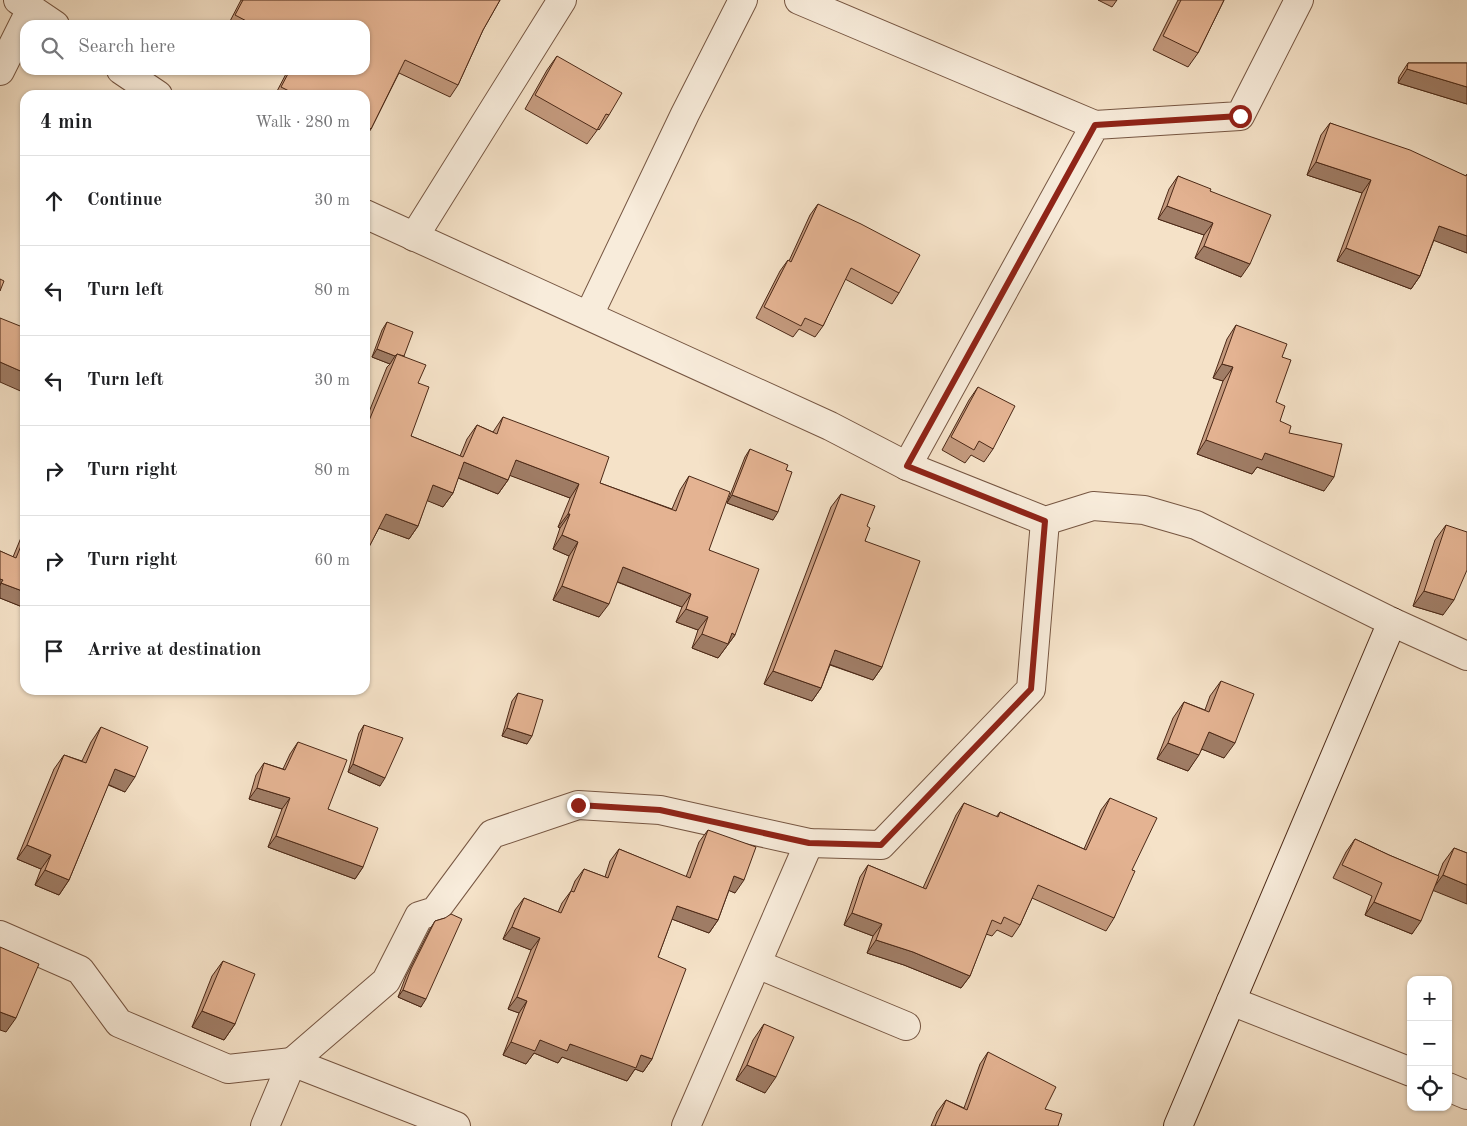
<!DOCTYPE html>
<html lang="en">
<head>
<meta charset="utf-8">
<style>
  body { margin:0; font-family:"Old Standard TT",serif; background:#f2f2f2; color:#202124 }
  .controls { position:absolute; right:15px; bottom:15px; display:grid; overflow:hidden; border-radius:10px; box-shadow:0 1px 4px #0004 }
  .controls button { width:45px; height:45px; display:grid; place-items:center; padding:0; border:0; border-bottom:1px solid #e0e0e0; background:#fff; color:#202124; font:25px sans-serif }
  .stop { position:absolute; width:15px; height:15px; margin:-11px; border:4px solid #8f2418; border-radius:50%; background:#fff }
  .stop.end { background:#8f2418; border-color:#fff; box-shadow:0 1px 5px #0008 }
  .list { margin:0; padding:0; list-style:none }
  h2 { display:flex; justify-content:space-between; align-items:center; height:65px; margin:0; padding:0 20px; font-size:21px }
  h2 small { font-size:16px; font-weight:400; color:#757577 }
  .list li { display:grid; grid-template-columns:32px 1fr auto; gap:15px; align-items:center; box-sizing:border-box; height:90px; padding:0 20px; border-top:1px solid #e0e0e0 }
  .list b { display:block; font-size:19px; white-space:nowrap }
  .list em { font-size:16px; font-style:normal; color:#757577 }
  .icon { flex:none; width:28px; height:28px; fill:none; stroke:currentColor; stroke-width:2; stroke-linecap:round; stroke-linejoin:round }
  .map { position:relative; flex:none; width:1467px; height:1126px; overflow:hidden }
  .search { position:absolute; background:#fff; box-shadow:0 1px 4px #0004; left:20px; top:20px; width:350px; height:55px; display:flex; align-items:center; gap:12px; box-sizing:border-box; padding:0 18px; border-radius:15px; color:#757577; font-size:19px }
  .panel { position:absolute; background:#fff; box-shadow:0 1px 4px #0004; left:20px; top:90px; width:350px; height:605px; border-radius:15px }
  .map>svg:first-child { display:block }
</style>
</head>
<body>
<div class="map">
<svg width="1467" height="1126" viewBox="0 0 1467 1126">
  <rect width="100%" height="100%" fill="#f5e2c8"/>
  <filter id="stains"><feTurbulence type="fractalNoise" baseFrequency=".004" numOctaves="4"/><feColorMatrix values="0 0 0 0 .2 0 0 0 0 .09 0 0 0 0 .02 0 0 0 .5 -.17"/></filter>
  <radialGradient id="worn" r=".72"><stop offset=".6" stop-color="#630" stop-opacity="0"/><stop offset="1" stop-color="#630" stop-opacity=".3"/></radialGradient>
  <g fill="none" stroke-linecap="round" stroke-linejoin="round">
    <defs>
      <g id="street">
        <path d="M18,0L55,25"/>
        <path d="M799,0L1095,125"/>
        <path d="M121,70L158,95"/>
        <path d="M0,71L31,9"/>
        <path d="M365,214L830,426L907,466L1045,521L1093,506L1144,510L1196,525L1392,622L1467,656"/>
        <path d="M414,237L562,0"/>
        <path d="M589,315L685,114L743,0"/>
        <path d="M907,466L1095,125L1240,116L1299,0"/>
        <path d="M0,935L80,970L119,1023L228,1069L292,1062L456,1126"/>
        <path d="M757,964L906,1026"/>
        <path d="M1231,1001L1411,1072"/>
        <path d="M1448,1087L1467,1095"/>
        <path d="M265,1126L292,1062L386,981L419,916L435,911L492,834L578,805L660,810L809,843L881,845L1031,689L1045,521"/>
        <path d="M686,1126L809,843"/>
      </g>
      <path id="secondary" d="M1178,1126L1392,622"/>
    </defs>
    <use href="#street" stroke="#765642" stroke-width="30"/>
    <use href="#secondary" stroke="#4b2816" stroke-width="30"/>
    <use href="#street" stroke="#f8ecdb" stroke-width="28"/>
    <use href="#secondary" stroke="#f8ecdb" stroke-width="28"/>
  </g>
  <g fill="#c49a7e" stroke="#4b2816">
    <path d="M241,0H500L483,30L458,85L450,97L399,73L371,129L365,138V95H275L288,70H365V25H228Z"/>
    <path d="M1098,0H1117L1112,7Z"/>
    <path d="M1178,0H1224L1198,53L1188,67L1153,50Z"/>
    <path d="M557,56L609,115L599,130L598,129L587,144L525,109L547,70Z"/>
    <path d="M1408,63H1467V104L1398,83L1399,77Z"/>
    <path d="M1330,123L1466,176L1467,174V253L1434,240L1420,276L1411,289L1337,261L1362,193L1307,175L1321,135Z"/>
    <path d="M1178,176L1210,191L1241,277L1195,258L1204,235L1158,219L1169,189Z"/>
    <path d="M818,204L899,293L892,304L845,279L823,326L815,337L799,329L793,337L756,318L780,271L788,260L789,261L810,215Z"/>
    <path d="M387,322L404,356L418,383L411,436L460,456L467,439L477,425L493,432L503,417L600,483L672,509L680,490L689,476L709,550L735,635L718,658L692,648L698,630L676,622L682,607L617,582L599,617L553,600L569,556L553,549L560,528L558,527L570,498L510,475L508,480L498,494L458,478L453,493L443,507L427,500L418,526L409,539L379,528L365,554V422L387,367L390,364L372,357L382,330Z"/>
    <path d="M1236,325L1282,357L1276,402L1280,421L1324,491L1257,467L1252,474L1197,454L1223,381L1213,378L1227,339Z"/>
    <path d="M978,387L993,449L984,462L971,455L965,463L942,450L969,400Z"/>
    <path d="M750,449L773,520L727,503L745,457Z"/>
    <path d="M841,494L867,526L865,541L882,667L873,680L830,665L821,688L812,701L764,684L831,507Z"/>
    <path d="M1446,525L1443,615L1413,606L1435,540Z"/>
    <path d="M25,528V608L0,598V551L13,557Z"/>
    <path d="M1221,681L1224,758L1202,749L1188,771L1157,759L1173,718L1184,702L1205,710L1210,696Z"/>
    <path d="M518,693L527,744L502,736L512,701Z"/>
    <path d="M364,725L380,786L348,772L359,733Z"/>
    <path d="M101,727L125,792L108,785L69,880L59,895L35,885L41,869L17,859L54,769L64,755L82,761L91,742Z"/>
    <path d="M298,742L328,809L363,867L355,879L268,847L282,809L249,799L256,775L264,763L283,769L290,754Z"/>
    <path d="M1110,798L1132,870L1114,918L1106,931L1032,898L1020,925L1012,937L997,930L992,936L986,934L970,976L961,988L904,965L867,953L873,936L844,925L860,877L868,865L923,888L956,815L964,803L996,817L1000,812L1084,849L1101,810Z"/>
    <path d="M708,830L735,893L729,890L718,920L709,933L672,919L658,957L652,1059L643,1072L635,1069L627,1081L562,1057L558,1063L534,1053L526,1064L503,1055L519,1013L508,1009L531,950L503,939L515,910L524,898L558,912L562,903L571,891L575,881L584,869L605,877L610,861L619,849L686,877L699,842Z"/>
    <path d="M1355,839L1389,855L1438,876L1443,863L1454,848L1467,853L1433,891L1412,934L1365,915L1372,896L1333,878L1346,852Z"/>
    <path d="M445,918L421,1007L398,997L406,976L430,929L435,921Z"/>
    <path d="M223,961L235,1024L224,1040L192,1027L212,976Z"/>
    <path d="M764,1024L765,1093L736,1080L753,1040Z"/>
    <path d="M988,1052L1045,1109L1058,1126H931L937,1112L946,1100L964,1108L980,1064Z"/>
  </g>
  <g fill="#a07d66" stroke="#4b2816">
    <path d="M1407,69L1467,87V104L1398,83Z"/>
    <path d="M1316,162L1371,180L1362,193L1307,175Z"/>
    <path d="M1167,206L1213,223L1204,235L1158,219Z"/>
    <path d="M1439,226L1467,236V253L1430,239Z"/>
    <path d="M1204,246L1250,264L1241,277L1195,258Z"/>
    <path d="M1346,248L1420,276L1411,289L1337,261Z"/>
    <path d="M377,349L395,356L390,364L372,357Z"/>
    <path d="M0,362L25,373V393L0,382Z"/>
    <path d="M1222,364L1233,367L1223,381L1213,378Z"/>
    <path d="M1206,440L1265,453L1334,477L1324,491L1257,467L1252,474L1197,454Z"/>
    <path d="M516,460L579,484L570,498L506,474Z"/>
    <path d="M464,462L508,480L498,494L454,476Z"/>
    <path d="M433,485L453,493L443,507L423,499Z"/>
    <path d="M732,495L778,512L773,520L727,503Z"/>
    <path d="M386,514L418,526L409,539L376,527Z"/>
    <path d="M568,514H570L560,528L558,527Z"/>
    <path d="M562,535L578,542L569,556L553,549Z"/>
    <path d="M623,567L691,594L682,607L613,580Z"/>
    <path d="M0,579L3,580L0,585Z"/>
    <path d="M1,583L25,592V608L0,598V586Z"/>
    <path d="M562,586L609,604L599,617L553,600Z"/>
    <path d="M1424,591L1454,600L1443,615L1413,606Z"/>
    <path d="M686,609L708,617L698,630L676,622Z"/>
    <path d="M732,633L735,635L718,658L692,648L702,634Z"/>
    <path d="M835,650L882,667L873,680L826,663Z"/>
    <path d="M773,671L821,688L812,701L764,684Z"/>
    <path d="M507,728L532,736L527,744L502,736Z"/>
    <path d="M1209,732L1235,743L1224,758L1199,748Z"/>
    <path d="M1168,743L1199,755L1188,771L1157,759Z"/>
    <path d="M353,764L385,778L380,786L348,772Z"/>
    <path d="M115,769L135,777L125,792L105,783Z"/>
    <path d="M257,788L290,798L282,809L249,799Z"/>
    <path d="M276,836L363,867L355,879L268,847Z"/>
    <path d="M27,845L51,855L41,869L17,859Z"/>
    <path d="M45,870L69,880L59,895L35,885Z"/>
    <path d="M1443,875L1467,885V904L1432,890Z"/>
    <path d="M734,876L744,880L735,893L725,889Z"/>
    <path d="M1374,902L1421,921L1412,934L1365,915Z"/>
    <path d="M677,906L718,920L709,933L669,918Z"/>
    <path d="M852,913L882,924L873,936L844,925Z"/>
    <path d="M512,927L540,938L531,950L503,939Z"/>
    <path d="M876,940L913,952L970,976L961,988L904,965L867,953Z"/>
    <path d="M403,990L426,999L421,1007L398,997Z"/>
    <path d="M517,997L527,1001L519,1013L508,1009Z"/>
    <path d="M202,1011L235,1024L224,1040L192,1027Z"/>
    <path d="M0,1012L16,1018L6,1032L0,1030Z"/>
    <path d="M540,1040L641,1055L652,1059L643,1072L635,1069L627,1081L562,1057L558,1063L534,1053L526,1064L503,1055L511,1042Z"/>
    <path d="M747,1065L776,1077L765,1093L736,1080Z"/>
  </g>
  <g fill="#e4b392" stroke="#4b2816">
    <path d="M243,0H500L483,30L458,85L405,60L371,129L365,125V95H297L281,87L290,70H365V25H254L235,15Z"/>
    <path d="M1181,0H1224L1198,53L1163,36Z"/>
    <path d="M557,56L622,93L609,115L606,114L597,130L535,95Z"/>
    <path d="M1408,63H1467V87L1407,69Z"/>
    <path d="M1330,123L1410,150L1466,176L1467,174V236L1439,226L1420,276L1346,248L1371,180L1316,162Z"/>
    <path d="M1178,176L1211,189L1210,191L1271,215L1250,264L1204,246L1213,223L1167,206Z"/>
    <path d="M818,204L861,224L920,255L899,293L851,268L823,326L805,318L801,326L764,307L788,260L791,262Z"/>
    <path d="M0,279L4,281L0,291Z"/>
    <path d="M0,318L25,328V373L0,362Z"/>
    <path d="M387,322L413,332L404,356L397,354L395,356L377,349Z"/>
    <path d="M1236,325L1287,344L1282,357L1291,360L1276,402L1285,406L1280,421L1291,426L1289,433L1342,444L1334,477L1265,453L1262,460L1206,440L1233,367L1222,364Z"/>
    <path d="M397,354L426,365L418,383L429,387L411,436L463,457L477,425L497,434L503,417L609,457L600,483L676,511L689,476L730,492L709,550L759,569L735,635L732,633L728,644L702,634L708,617L686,609L691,594L623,567L609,604L562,586L578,542L562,535L570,514H568L579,484L516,460L508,480L464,462L453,493L433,485L418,526L386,514L367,551L365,550V422L368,423Z"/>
    <path d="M978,387L1015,406L993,449L979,441L974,450L951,437Z"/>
    <path d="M750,449L788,465L786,470L792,472L778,512L732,495Z"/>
    <path d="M841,494L875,506L867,526L870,528L865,541L920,561L882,667L835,650L821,688L773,671Z"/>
    <path d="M1446,525L1467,532V570L1454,600L1424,591Z"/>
    <path d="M25,536V592L1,583L3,580L0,579V551L16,558Z"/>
    <path d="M1221,681L1254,694L1235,743L1209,732L1199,755L1168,743L1184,702L1209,712Z"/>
    <path d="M518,693L543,700L532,736L507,728Z"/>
    <path d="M364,725L403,738L385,778L353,764Z"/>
    <path d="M101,727L148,747L135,777L115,769L69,880L45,870L51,855L27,845L64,755L86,763Z"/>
    <path d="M298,742L347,760L328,809L378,828L363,867L276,836L290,798L257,788L264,763L285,770Z"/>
    <path d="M1110,798L1157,818L1132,870L1135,871L1114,918L1038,885L1020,925L1004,917L1001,924L992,920L970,976L913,952L876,940L882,924L852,913L868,865L926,889L964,803L998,817L1000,812L1086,850Z"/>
    <path d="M708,830L756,847L744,880L734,876L718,920L677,906L658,957L686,969L652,1059L641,1055L636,1068L570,1044L567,1051L540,1040L535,1051L511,1042L527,1001L517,997L540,938L512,927L524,898L561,913L571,891L574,892L584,869L608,878L619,849L690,878Z"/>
    <path d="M1355,839L1389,855L1439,876L1421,921L1374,902L1382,883L1342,865Z"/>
    <path d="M1454,848L1467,853V885L1443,875Z"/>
    <path d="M451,914L462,919L426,999L403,990L411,969L435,921L445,918Z"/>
    <path d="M0,947L39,964L16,1018L0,1012Z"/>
    <path d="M223,961L255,974L235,1024L202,1011Z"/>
    <path d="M764,1024L794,1037L776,1077L747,1065Z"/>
    <path d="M988,1052L1056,1087L1045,1109L1062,1114L1058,1126H935L946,1100L967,1110Z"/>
  </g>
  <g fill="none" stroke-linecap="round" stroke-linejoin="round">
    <path stroke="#8f2418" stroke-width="6" d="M578,805L660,810L809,843L881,845L1031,689L1045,521L907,466L1095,125L1240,116"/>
  </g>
  <rect width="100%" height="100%" filter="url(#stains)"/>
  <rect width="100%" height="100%" fill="url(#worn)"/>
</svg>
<div class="controls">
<button>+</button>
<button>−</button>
<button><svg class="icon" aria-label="locate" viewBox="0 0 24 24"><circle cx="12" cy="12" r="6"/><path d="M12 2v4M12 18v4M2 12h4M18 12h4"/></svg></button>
</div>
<div class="stop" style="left:1240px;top:116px"></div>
<div class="stop end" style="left:578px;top:805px"></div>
<div class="search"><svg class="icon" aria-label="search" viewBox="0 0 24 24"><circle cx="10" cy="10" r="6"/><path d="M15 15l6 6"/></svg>Search here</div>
<section class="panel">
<h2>4 min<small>Walk · 280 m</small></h2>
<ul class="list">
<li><svg class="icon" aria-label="ahead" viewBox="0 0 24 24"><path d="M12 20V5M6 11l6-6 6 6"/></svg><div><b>Continue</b></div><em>30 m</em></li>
<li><svg class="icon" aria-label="left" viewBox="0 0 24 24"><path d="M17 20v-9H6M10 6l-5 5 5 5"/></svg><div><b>Turn left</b></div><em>80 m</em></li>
<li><svg class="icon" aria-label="left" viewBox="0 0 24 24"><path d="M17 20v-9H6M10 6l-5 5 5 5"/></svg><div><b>Turn left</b></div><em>30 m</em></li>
<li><svg class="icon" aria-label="right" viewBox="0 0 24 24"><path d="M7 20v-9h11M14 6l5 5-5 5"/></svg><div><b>Turn right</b></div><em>80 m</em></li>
<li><svg class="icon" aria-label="right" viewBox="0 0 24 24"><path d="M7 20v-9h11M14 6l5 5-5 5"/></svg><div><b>Turn right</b></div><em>60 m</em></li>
<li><svg class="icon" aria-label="arrive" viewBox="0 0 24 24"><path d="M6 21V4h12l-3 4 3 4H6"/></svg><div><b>Arrive at destination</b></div></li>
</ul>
</section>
</div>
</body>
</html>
